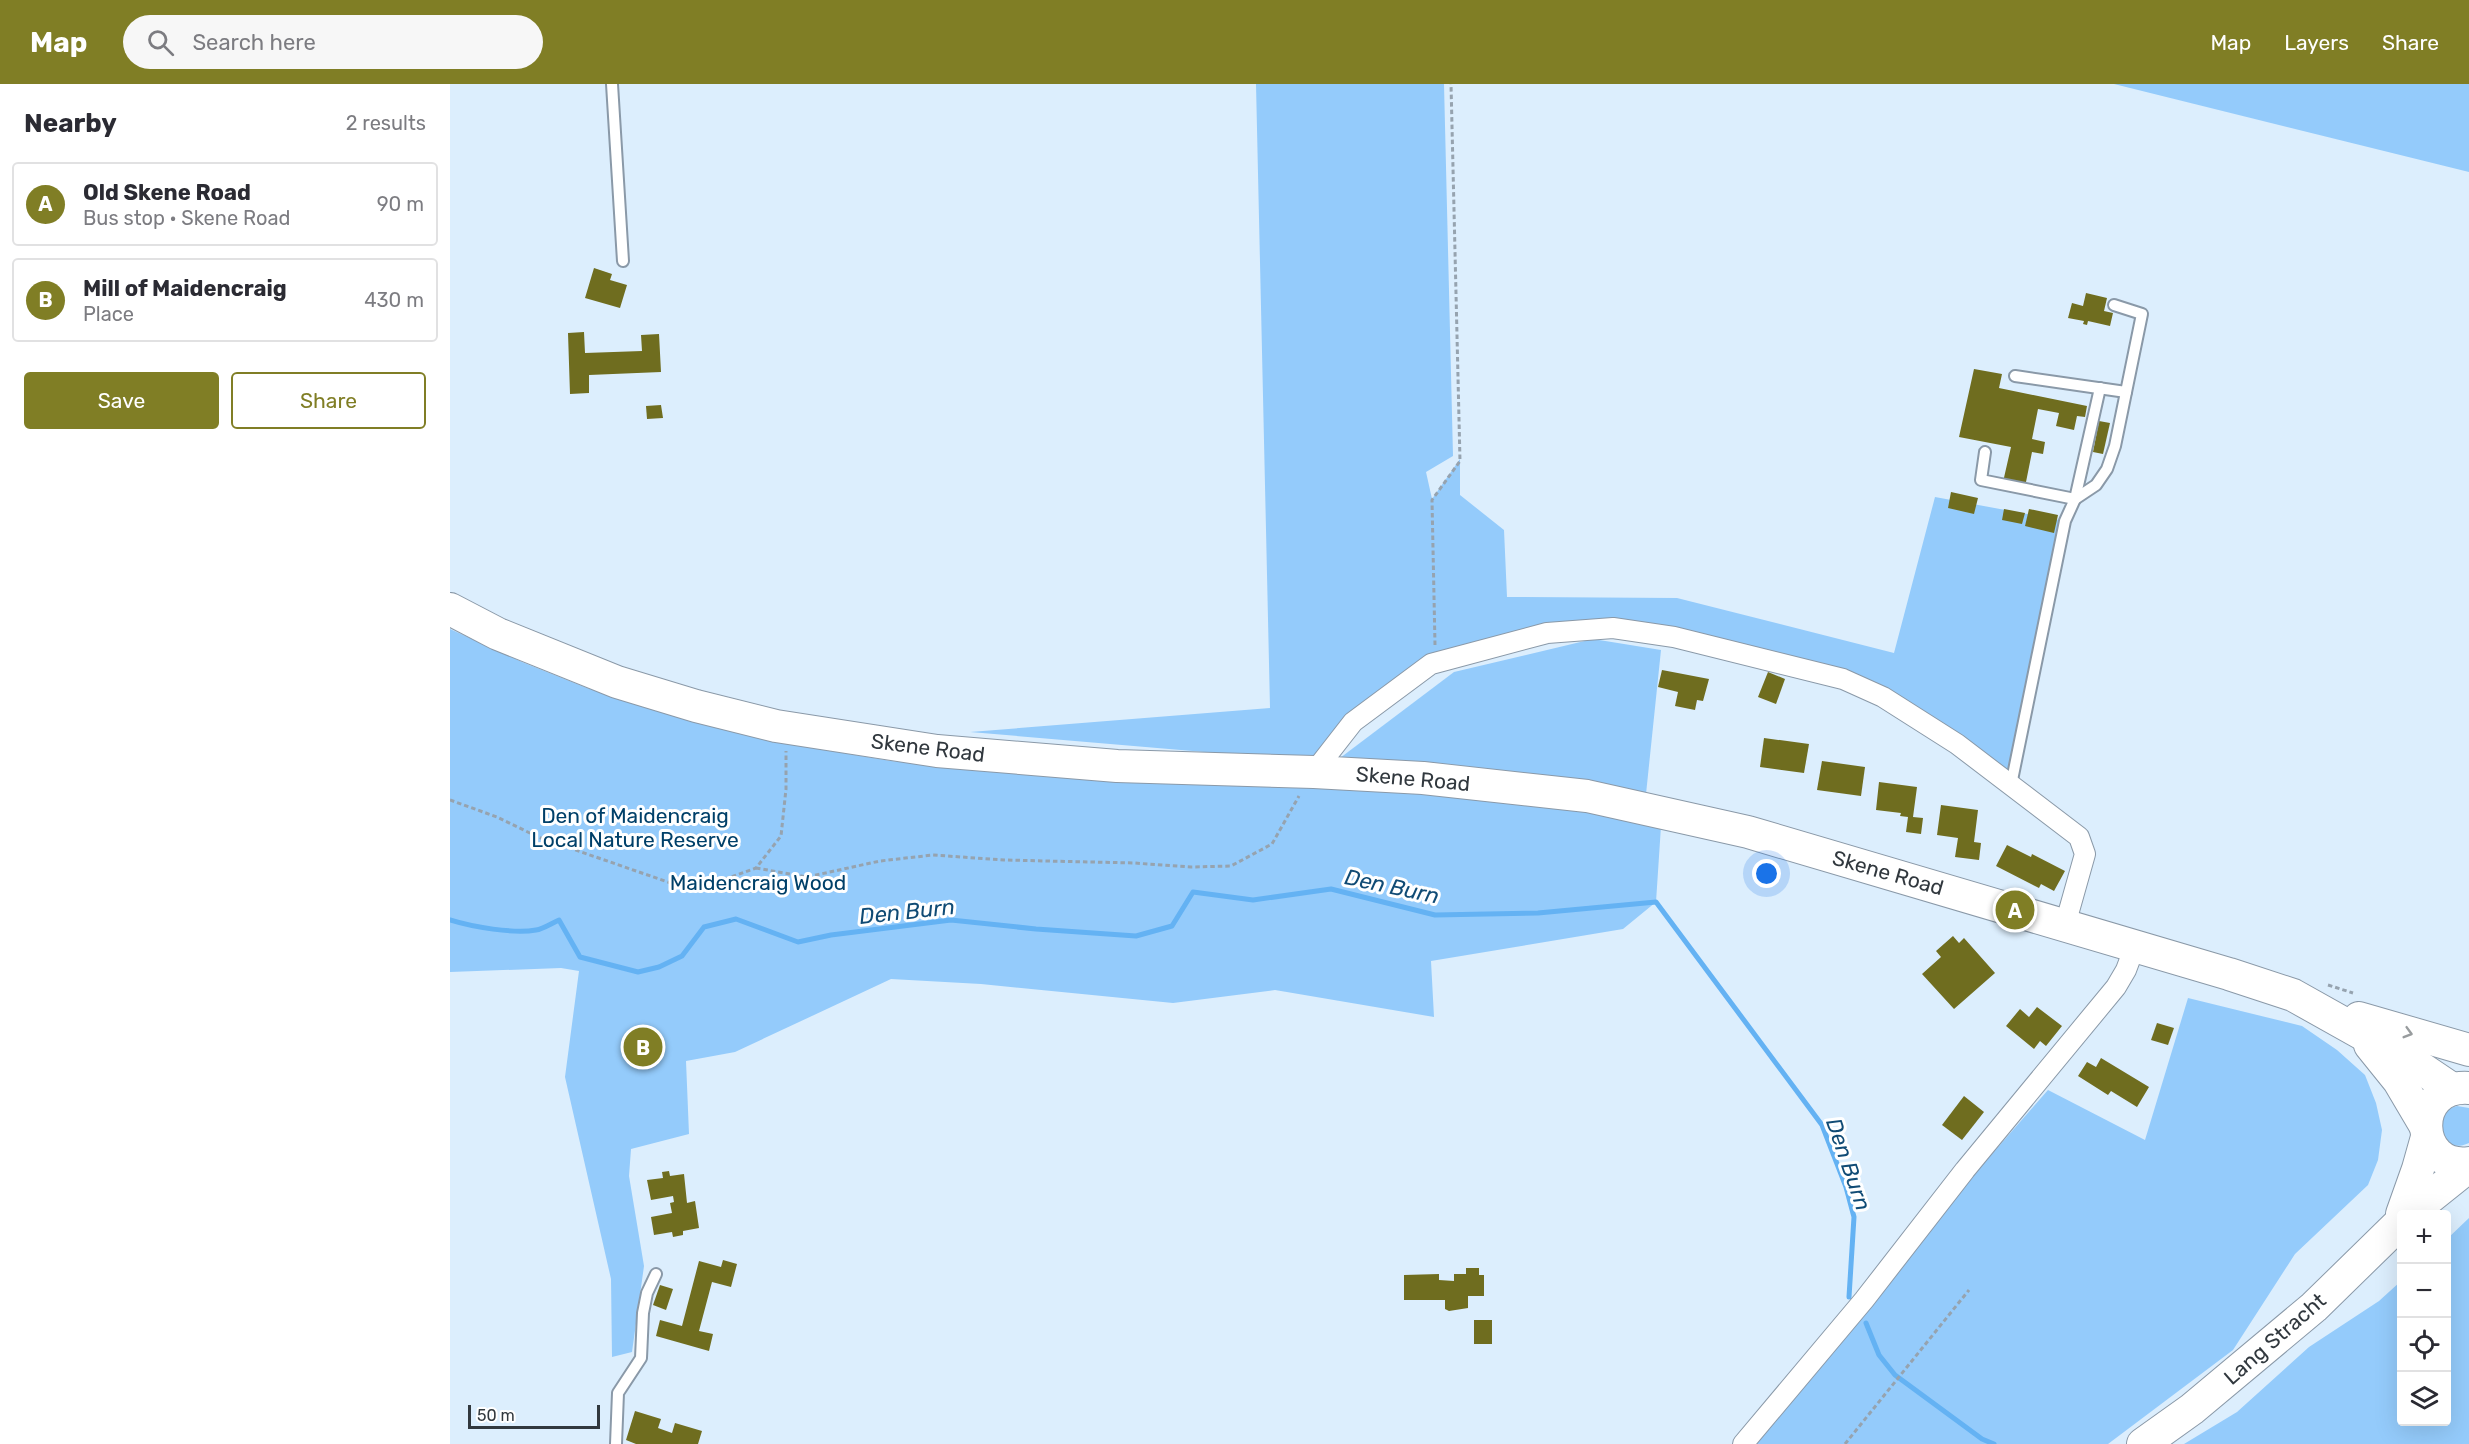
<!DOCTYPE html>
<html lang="en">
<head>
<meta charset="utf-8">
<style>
  body { margin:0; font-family:Rubik,sans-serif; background:#f7f7f7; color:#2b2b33 }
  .controls { position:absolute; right:18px; bottom:18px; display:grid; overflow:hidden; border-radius:6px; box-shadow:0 6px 24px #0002 }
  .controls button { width:54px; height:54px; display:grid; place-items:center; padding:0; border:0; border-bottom:2px solid #e1e1e2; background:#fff; color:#2b2b33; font:30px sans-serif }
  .scale { position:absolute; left:18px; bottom:15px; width:132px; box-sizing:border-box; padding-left:6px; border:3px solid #31383e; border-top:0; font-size:16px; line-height:21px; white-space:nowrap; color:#31383e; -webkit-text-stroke:4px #fff; paint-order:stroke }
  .you { position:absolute; left:1317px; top:790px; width:21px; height:21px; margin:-15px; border:4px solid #fff; border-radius:50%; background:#1a73e8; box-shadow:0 0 0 9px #1a73e833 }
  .badge { display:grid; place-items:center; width:39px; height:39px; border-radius:50%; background:#807e25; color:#fff; font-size:20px; font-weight:700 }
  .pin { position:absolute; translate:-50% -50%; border:3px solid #fff; box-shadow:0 2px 6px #0006 }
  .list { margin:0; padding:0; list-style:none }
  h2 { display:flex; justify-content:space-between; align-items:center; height:78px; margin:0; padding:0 24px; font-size:26px }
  h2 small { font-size:20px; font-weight:400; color:#7c7c81 }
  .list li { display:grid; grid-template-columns:39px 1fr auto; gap:18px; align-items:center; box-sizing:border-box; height:84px; margin:0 12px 12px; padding:0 12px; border:2px solid #e1e1e2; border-radius:6px }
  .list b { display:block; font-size:22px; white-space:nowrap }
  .list p { margin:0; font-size:20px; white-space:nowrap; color:#7c7c81 }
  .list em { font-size:20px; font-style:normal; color:#7c7c81 }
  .actions { display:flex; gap:12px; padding:18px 24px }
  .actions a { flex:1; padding:14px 0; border:2px solid #807e25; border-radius:6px; text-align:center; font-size:21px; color:#807e25 }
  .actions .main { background:#807e25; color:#fff }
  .icon { flex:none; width:33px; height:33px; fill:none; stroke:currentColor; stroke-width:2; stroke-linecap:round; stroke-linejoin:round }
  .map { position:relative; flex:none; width:2019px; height:1360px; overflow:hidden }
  header { display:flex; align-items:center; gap:36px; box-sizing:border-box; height:84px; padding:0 30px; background:#807e25; color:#fff }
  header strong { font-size:28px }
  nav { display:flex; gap:33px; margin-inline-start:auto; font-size:21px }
  .search { width:420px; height:54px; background:#f7f7f7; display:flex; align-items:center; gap:15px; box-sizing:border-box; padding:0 21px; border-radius:33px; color:#7c7c81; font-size:22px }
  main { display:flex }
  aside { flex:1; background:#fff }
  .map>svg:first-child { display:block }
</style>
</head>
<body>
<header>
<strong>Map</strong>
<div class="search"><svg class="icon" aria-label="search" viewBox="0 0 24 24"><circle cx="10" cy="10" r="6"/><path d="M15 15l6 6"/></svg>Search here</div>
<nav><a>Map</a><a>Layers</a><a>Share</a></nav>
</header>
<main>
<aside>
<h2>Nearby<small>2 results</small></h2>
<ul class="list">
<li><span class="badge">A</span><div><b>Old Skene Road</b><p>Bus stop · Skene Road</p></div><em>90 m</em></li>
<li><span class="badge">B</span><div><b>Mill of Maidencraig</b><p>Place</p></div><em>430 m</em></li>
</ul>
<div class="actions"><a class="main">Save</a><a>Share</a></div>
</aside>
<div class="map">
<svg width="2019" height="1360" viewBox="0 0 2019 1360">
  <rect width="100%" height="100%" fill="#dceefd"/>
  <g fill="#94cbfb">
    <path d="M806,0H994L1003,372L976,388L982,415L1010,375V411L1054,446L1057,513L1227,514L1444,569L1485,413L1615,437L1561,701L1433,613L1163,544L986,578L872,678L520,648L820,624Z"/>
    <path d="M1664,0H2019V88Z"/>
    <path d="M0,545L72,578L137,604L232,633L323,657L441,677L603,691L899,703L1110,723L1211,742L1206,818L1173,845L981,877L984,933L825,906L723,919L531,900L441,895L285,968L236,977L239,1050L181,1065L179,1092L194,1182L182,1268L162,1273L161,1195L115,993L129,887L111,884L0,888Z"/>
    <path d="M1143,555L1211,566L1196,710L890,674L1004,588Z"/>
    <path d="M1738,914L1852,942L1887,966L1915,991L1926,1019L1932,1046L1928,1076L1918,1101L1845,1170L1783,1266L1658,1360H1293L1414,1216L1598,1006L1695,1056Z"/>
    <path d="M2007,1022L2019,1024V1059C1996,1069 1992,1051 1991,1033L2001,1024Z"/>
    <path d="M2019,1134V1360H1734L1787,1328L1859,1263L1929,1217L1951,1197L1952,1338H1996L1997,1155Z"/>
  </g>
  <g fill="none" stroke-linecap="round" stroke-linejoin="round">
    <g stroke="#64b2f3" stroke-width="5">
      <path d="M0,836C22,843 64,850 86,846C93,845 102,839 109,836L130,873L188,888L209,883L232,872L254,843L286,835L348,858L381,851L501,836L586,845L686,852L722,842L743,808L803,816L881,805L985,831L1088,829L1206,818L1372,1041L1396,1103L1404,1133L1399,1213"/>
      <path d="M1416,1239L1429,1271L1445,1291L1532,1355L1544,1360"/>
    </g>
  </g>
  <g fill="#6f6d1f">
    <path d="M144,184L162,190L160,196L177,201L170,224L135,214Z"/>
    <path d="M1636,209L1657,214L1654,227L1663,229L1660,242L1638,237L1637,241L1633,240L1634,237L1618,234L1622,219L1633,222Z"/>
    <path d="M134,248L135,269L192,267L191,251L209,250L211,288L139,291V309L120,310L118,249Z"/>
    <path d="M1524,285L1552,290L1549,304L1637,322L1635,333L1627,332L1624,346L1606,342L1609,329L1588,325L1582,355L1595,358L1593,370L1582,368L1575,403L1553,398L1561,363L1509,353Z"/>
    <path d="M211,321L213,334L197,335L196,322Z"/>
    <path d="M1649,337L1660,339L1653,370L1643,368Z"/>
    <path d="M1501,408L1528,414L1524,430L1498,424Z"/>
    <path d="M1554,425L1575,429L1572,440L1552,436Z"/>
    <path d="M1579,425L1608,431L1604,449L1575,442Z"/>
    <path d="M1212,586L1259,595L1253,617L1247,616L1245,626L1225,622L1228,608L1208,603Z"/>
    <path d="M1318,588L1335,595L1326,620L1308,613Z"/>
    <path d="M1314,654L1359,660L1354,689L1310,683Z"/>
    <path d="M1372,677L1415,683L1411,712L1367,706Z"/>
    <path d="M1429,698L1467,703L1463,733L1473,734L1471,750L1456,748L1458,733L1450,732L1451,729L1426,726Z"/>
    <path d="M1491,721L1528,726L1524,758L1531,759L1529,776L1505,773L1508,754L1487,751Z"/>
    <path d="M1557,761L1581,773L1582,770L1615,787L1604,807L1591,800L1589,804L1546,782Z"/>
    <path d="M1503,852L1509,859L1514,854L1545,889L1504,925L1472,890L1491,873L1486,867Z"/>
    <path d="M1587,923L1612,942L1596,962L1590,957L1584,965L1556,942L1570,925L1579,933Z"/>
    <path d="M1707,939L1724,944L1718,961L1701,956Z"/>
    <path d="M1651,974L1699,1003L1687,1023L1661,1007L1658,1011L1628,992L1637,978L1646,983Z"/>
    <path d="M1514,1012L1534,1028L1512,1056L1492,1041Z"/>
    <path d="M219,1087L220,1092L234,1090L237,1119L245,1117L249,1144L233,1147V1151L223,1153L222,1148L204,1151L201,1133L222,1129L220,1119L224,1118L223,1112L201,1116L197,1096L213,1094L212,1088Z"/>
    <path d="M273,1176L287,1180L281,1203L262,1198L249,1247L263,1250L259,1267L206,1252L210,1236L232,1242L249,1177L271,1183Z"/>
    <path d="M1016,1184H1029V1191H1034V1212H1018V1224L999,1227L995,1225V1216H954V1191L989,1190V1196L1004,1197V1190H1016Z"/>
    <path d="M210,1201L223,1205L216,1226L203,1221Z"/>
    <rect x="1024" y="1236" width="18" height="24"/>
    <path d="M185,1327L211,1335L208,1344L222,1349L225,1339L252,1347L248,1360H186L176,1356Z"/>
  </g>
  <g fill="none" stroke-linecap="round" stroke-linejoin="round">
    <defs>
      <g id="lane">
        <path d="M162,0L173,177"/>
        <path d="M1565,292L1676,308"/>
        <path d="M1535,368L1531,396L1625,415L1615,437L1561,701"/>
        <path d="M1625,415L1646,401L1657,385L1665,362L1692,230L1664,221"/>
        <path d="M1625,415L1650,304"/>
        <path d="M166,1360L168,1309L191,1274L193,1229L197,1209L206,1190"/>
      </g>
      <g id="street">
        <path d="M864,688L903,638L981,580L1097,549L1163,544L1224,553L1393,595L1433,613L1507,660L1629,753L1635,770L1615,841"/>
        <path d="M1293,1360L1414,1216L1515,1086L1666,903L1676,886L1685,862"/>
      </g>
      <g id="primary">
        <path d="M0,525L48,550L167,598L246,622L326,642L487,667L667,682L864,688L973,694L1137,712L1298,748L1779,890L1843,911L1959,976L2002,1005"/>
        <path d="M1909,934L2019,966"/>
        <path d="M1920,961L1949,997L1975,1041"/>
        <path d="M2019,1004C1960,1000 1964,1086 2019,1079"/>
        <path d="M1952,1130L1968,1085L1977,1053"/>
        <path d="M1959,1130L2019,1082"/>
        <path d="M1693,1360L1742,1325L1864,1223L1952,1137"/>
      </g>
    </defs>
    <use href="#lane" stroke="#8a99a8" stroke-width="14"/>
    <use href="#street" stroke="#8a99a8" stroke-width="22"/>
    <use href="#primary" stroke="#8a99a8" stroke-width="34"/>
    <g stroke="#96a3af" stroke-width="3" stroke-dasharray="4.5 3" stroke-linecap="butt">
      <path d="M985,561L982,416L1010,377L1001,0"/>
      <path d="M0,716L47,733L88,753L238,805L267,798L306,784L331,752L336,705V667"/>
      <path d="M306,784L357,793L430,777L483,771L554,776L684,779L741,783L781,782L822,760L849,712"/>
      <path d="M1878,901L1903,909"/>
      <path d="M1395,1360L1519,1206"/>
    </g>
    <use href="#lane" stroke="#fff" stroke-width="10"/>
    <use href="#street" stroke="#fff" stroke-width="20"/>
    <use href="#primary" stroke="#fff" stroke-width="32"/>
  </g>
  <defs><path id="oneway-chevron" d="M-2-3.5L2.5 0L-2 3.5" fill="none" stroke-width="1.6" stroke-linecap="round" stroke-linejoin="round" transform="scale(1.5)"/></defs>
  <use stroke="#989c9e" href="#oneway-chevron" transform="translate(1958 949) rotate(16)"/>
  <g text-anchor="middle" stroke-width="6" stroke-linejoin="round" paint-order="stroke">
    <g font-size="21" fill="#31383e" stroke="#fff">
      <text transform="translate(478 664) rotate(7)" y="7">Skene Road</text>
      <text transform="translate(963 695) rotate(5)" y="7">Skene Road</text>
      <text transform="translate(1438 789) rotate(16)" y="7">Skene Road</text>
      <text transform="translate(1825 1255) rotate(-41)" y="7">Lang Stracht</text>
    </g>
    <g font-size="21" fill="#004069" stroke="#fff">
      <text x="185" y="739">Den of Maidencraig<tspan x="185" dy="24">Local Nature Reserve</tspan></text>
      <text x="308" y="806">Maidencraig Wood</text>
    </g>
    <g font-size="22" font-style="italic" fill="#104b75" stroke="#fff">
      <text transform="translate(942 802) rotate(12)" y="8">Den Burn</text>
      <text transform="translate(457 827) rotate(-6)" y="8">Den Burn</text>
      <text transform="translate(1399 1080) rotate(71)" y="8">Den Burn</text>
    </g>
  </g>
</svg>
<div class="controls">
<button>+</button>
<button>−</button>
<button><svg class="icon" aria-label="locate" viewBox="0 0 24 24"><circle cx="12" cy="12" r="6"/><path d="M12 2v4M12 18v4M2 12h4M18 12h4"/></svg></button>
<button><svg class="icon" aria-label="layers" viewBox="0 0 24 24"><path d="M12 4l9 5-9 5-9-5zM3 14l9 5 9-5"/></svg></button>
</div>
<div class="scale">50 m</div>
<div class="you"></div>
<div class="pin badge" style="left:1565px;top:826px">A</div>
<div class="pin badge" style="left:193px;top:963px">B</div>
</div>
</main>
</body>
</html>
